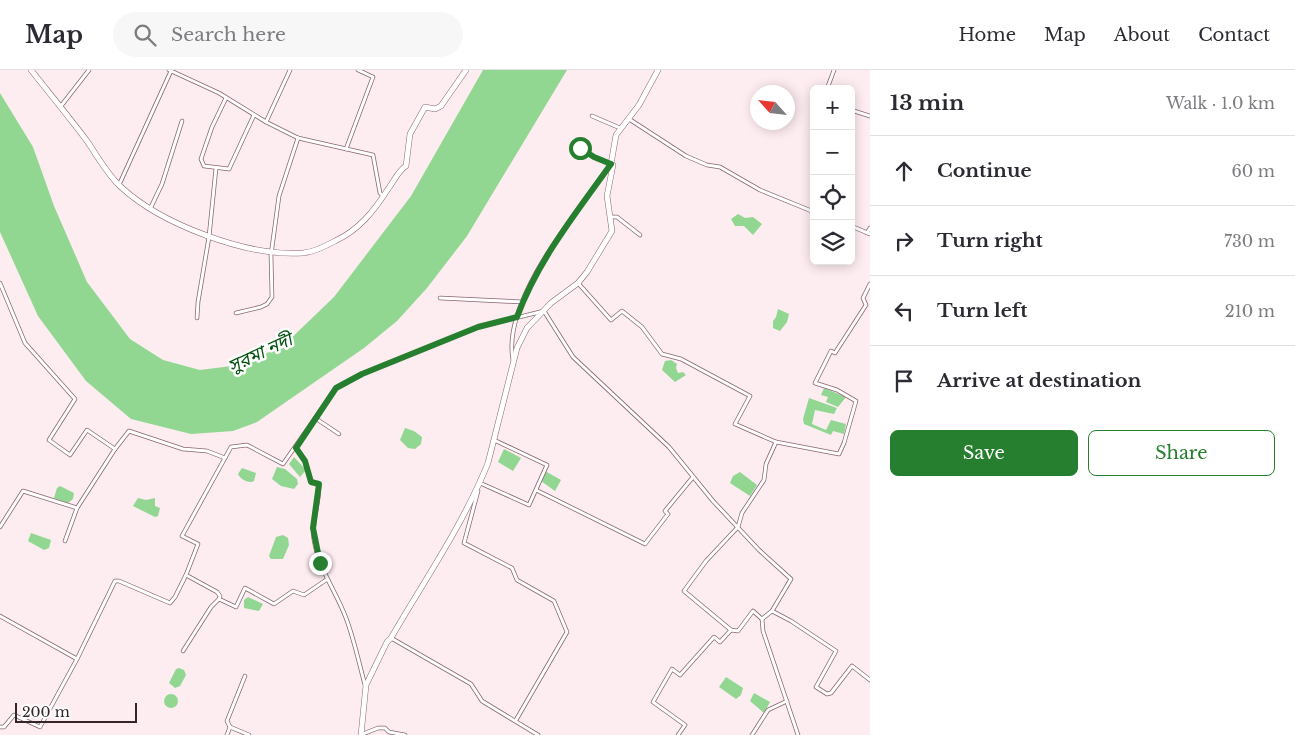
<!DOCTYPE html>
<html lang="en">
<head>
<meta charset="utf-8">
<style>
  body { margin:0; font-family:"Libre Baskerville","Noto Sans Bengali",serif; background:#f7f7f7; color:#2b2b33 }
  .controls { position:absolute; right:15px; top:15px; display:grid; overflow:hidden; border-radius:8px; box-shadow:0 2px 12px #0003 }
  .controls button { width:45px; height:45px; display:grid; place-items:center; padding:0; border:0; border-bottom:1px solid #e1e1e2; background:#fff; color:#2b2b33; font:25px sans-serif }
  .compass { position:absolute; left:750px; top:15px; width:45px; height:45px; border-radius:50%; background:#fff; box-shadow:0 2px 12px #0003; rotate:297deg }
  .scale { position:absolute; left:15px; bottom:12px; width:122px; box-sizing:border-box; padding-left:5px; border:2px solid #342529; border-top:0; font-size:14px; line-height:18px; white-space:nowrap; color:#342529; -webkit-text-stroke:4px #fefefe; paint-order:stroke }
  .stop { position:absolute; width:15px; height:15px; margin:-11px; border:4px solid #267f2e; border-radius:50%; background:#fff }
  .stop.end { background:#267f2e; border-color:#fff; box-shadow:0 1px 5px #0008 }
  .list { margin:0; padding:0; list-style:none }
  h2 { display:flex; justify-content:space-between; align-items:center; height:65px; margin:0; padding:0 20px; font-size:21px }
  h2 small { font-size:16px; font-weight:400; color:#7c7c81 }
  .list li { display:grid; grid-template-columns:32px 1fr auto; gap:15px; align-items:center; box-sizing:border-box; height:70px; padding:0 20px; border-top:1px solid #e1e1e2 }
  .list b { display:block; font-size:19px; white-space:nowrap }
  .list em { font-size:16px; font-style:normal; color:#7c7c81 }
  .actions { display:flex; gap:10px; padding:15px 20px }
  .actions a { flex:1; padding:11px 0; border:1px solid #267f2e; border-radius:8px; text-align:center; font-size:18px; color:#267f2e }
  .actions .main { background:#267f2e; color:#fff }
  .icon { flex:none; width:28px; height:28px; fill:none; stroke:currentColor; stroke-width:2; stroke-linecap:round; stroke-linejoin:round }
  .map { position:relative; flex:none; width:870px; height:665px; overflow:hidden }
  header { display:flex; align-items:center; gap:30px; box-sizing:border-box; height:70px; padding:0 25px; background:#fff; border-bottom:1px solid #e1e1e2 }
  header strong { font-size:24px }
  nav { display:flex; gap:28px; margin-inline-start:auto; font-size:18px }
  .search { width:350px; height:45px; background:#f7f7f7; display:flex; align-items:center; gap:12px; box-sizing:border-box; padding:0 18px; border-radius:28px; color:#7c7c81; font-size:19px }
  main { display:flex }
  aside { flex:1; background:#fff }
  .map>svg:first-child { display:block }
</style>
</head>
<body>
<header>
<strong>Map</strong>
<div class="search"><svg class="icon" aria-label="search" viewBox="0 0 24 24"><circle cx="10" cy="10" r="6"/><path d="M15 15l6 6"/></svg>Search here</div>
<nav><a>Home</a><a>Map</a><a>About</a><a>Contact</a></nav>
</header>
<main>
<div class="map">
<svg width="870" height="665" viewBox="0 0 870 665">
  <rect width="100%" height="100%" fill="#fdecf0"/>
  <g fill="#91d792">
    <path d="M483,0H567L467,166L427,218L397,251L364,278L257,352L233,361L191,364L131,349L86,311L38,246L0,162V23L33,77L54,136L87,212L130,269L163,290L200,300L240,295L283,276L334,227L411,126Z"/>
    <path d="M738,144L745,148L753,147L762,154L753,165L744,156H735L731,149Z"/>
    <path d="M778,239L789,244L787,252L780,261L773,258V251L776,247Z"/>
    <path d="M671,290L677,294L676,298L678,303L683,302L686,305L675,312L662,300L665,291Z"/>
    <path d="M824,318L846,327L838,337L826,332L828,327L821,325Z"/>
    <path d="M809,328L837,338L834,344L815,340L812,354L826,360L831,350L846,354L844,364L833,361L831,365L804,354L803,349Z"/>
    <path d="M405,358L414,361L422,367L421,374L415,379L408,378L400,370Z"/>
    <path d="M504,379L521,388L513,401L498,392Z"/>
    <path d="M294,387L306,400L300,407L289,394Z"/>
    <path d="M277,397L285,399L297,409L298,414L294,419L281,416L272,409Z"/>
    <path d="M242,398L256,403L254,411C249,414 240,409 238,404Z"/>
    <path d="M545,401L561,410L555,421L541,411Z"/>
    <path d="M740,402L757,415L750,426L730,413L733,406Z"/>
    <path d="M60,416L74,423L73,429L68,433L54,428L57,418Z"/>
    <path d="M138,428L146,430L155,428V436L160,438L158,446L155,447L133,436Z"/>
    <path d="M31,463L51,470L49,478L44,480L28,471Z"/>
    <path d="M283,465L288,468L289,475L283,489H271L269,486L276,467Z"/>
    <path d="M248,527L263,534L259,541L244,538V530Z"/>
    <path d="M179,598L184,600L186,605L180,616L175,618L169,613L176,599Z"/>
    <path d="M726,607L743,618L741,625L736,629L719,617Z"/>
    <path d="M754,623L770,632L764,643L750,631Z"/>
    <circle cx="171" cy="631" r="7"/>
  </g>
  <g fill="none" stroke-linecap="round" stroke-linejoin="round">
    <defs>
      <g id="street">
        <path d="M169,0L219,23L266,52L298,68L373,85L380,123L383,126"/>
        <path d="M827,19L834,0"/>
        <path d="M226,28L212,57L201,89L204,96L229,99L254,45"/>
        <path d="M61,36L89,0"/>
        <path d="M851,40L870,46"/>
        <path d="M592,46L620,58"/>
        <path d="M629,49L686,86L707,95L720,97L760,120L814,142"/>
        <path d="M266,52L290,0"/>
        <path d="M346,79L373,7L358,0"/>
        <path d="M119,115L171,1"/>
        <path d="M151,137L162,114L182,51"/>
        <path d="M610,147H617L640,165"/>
        <path d="M851,156L870,164"/>
        <path d="M867,163L870,158"/>
        <path d="M0,213L25,273L75,329L49,370L70,385L87,360L115,379L129,361L183,379L207,381L225,388"/>
        <path d="M578,213L611,250L622,241L642,257L662,284L681,289L750,326L735,354L776,372L839,384L844,373L856,331L837,320L815,313L831,281L835,283L866,235L863,228L870,214"/>
        <path d="M440,228L523,232"/>
        <path d="M236,243L261,237L267,234L272,227L271,185L279,126L298,68"/>
        <path d="M197,248L198,232L209,167L216,98"/>
        <path d="M513,290C501,231 578,140 611,94L594,87L580,78"/>
        <path d="M315,348L339,364"/>
        <path d="M296,378L305,391L311,412L319,414C320,433 311,451 314,470C319,500 336,521 346,548C354,569 359,593 365,615"/>
        <path d="M480,413L529,435L547,395L494,370"/>
        <path d="M536,420L645,474L668,444L665,441L693,407"/>
        <path d="M478,421L464,473L512,498L517,510L554,531L567,562L516,650"/>
        <path d="M0,457L23,421L77,438"/>
        <path d="M65,471L77,438L115,379"/>
        <path d="M326,510L304,525L293,521L274,534L245,518L236,537L219,529L220,526L217,522L186,505L198,474L182,466L231,377L247,375L283,394L336,318L362,304L478,257L544,241L573,287L669,377L713,431L759,480L791,509L772,541L762,549L763,561L798,665"/>
        <path d="M772,541L791,551L836,581L816,617L827,624L831,623L852,596L870,610"/>
        <path d="M0,546L77,589"/>
        <path d="M731,560L684,521L706,491L738,457L742,443L764,410L766,394L776,372"/>
        <path d="M391,568L471,614L482,631L538,665"/>
        <path d="M183,581L211,537L219,529"/>
        <path d="M245,606L227,651L230,657L249,665"/>
        <path d="M0,657H4L14,645L40,657L77,589L115,511H119L170,533L175,527L186,505"/>
        <path d="M363,664L378,658H385L389,662L405,665"/>
        <path d="M227,665L230,657"/>
        <path d="M678,665L685,655L653,632L672,599L680,605L714,567L720,572L731,560L738,561L753,541L762,549"/>
        <path d="M752,665L768,640L787,631"/>
      </g>
      <g id="secondary">
        <path d="M31,0C50,24 69,47 87,71C98,87 107,104 121,117C161,154 247,187 303,183C313,182 326,176 335,171C359,160 374,141 388,119C395,110 397,102 406,96L410,64L425,37L435,39L441,36L466,0"/>
        <path d="M361,665L366,615L387,572L391,568C424,511 463,455 488,393L517,278L527,258L551,233L578,213L587,202L612,161L607,126L613,95L611,94L616,65L639,35L658,0"/>
      </g>
    </defs>
    <use href="#street" stroke="#896570" stroke-width="4.5"/>
    <use href="#secondary" stroke="#896570" stroke-width="6"/>
    <use href="#street" stroke="#fff" stroke-width="3"/>
    <use href="#secondary" stroke="#fff" stroke-width="5"/>
  </g>
  <g fill="none" stroke-linecap="round" stroke-linejoin="round">
    <path stroke="#267f2e" stroke-width="6" d="M320,493L313,458L319,414L311,412L305,391L296,378L336,318L362,304L478,257L517,247C538,190 576,143 611,94L594,87L580,78"/>
  </g>
  <g text-anchor="middle" stroke-width="5" stroke-linejoin="round" paint-order="stroke">
    <g font-size="18" font-style="italic" fill="#045211" stroke="#fefefe">
      <text transform="translate(260 283) rotate(-25)" y="6">সুরমা নদী</text>
    </g>
  </g>
</svg>
<div class="controls">
<button>+</button>
<button>−</button>
<button><svg class="icon" aria-label="locate" viewBox="0 0 24 24"><circle cx="12" cy="12" r="6"/><path d="M12 2v4M12 18v4M2 12h4M18 12h4"/></svg></button>
<button><svg class="icon" aria-label="layers" viewBox="0 0 24 24"><path d="M12 4l9 5-9 5-9-5zM3 14l9 5 9-5"/></svg></button>
</div>
<svg class="compass" viewBox="-18 -18 36 36"><path d="M0-13l5 13h-10z" fill="#e53935"/><path d="M0 13l5-13h-10z" fill="#7c7c81"/></svg>
<div class="scale">200 m</div>
<div class="stop" style="left:580px;top:78px"></div>
<div class="stop end" style="left:320px;top:493px"></div>
</div>
<aside>
<h2>13 min<small>Walk · 1.0 km</small></h2>
<ul class="list">
<li><svg class="icon" aria-label="ahead" viewBox="0 0 24 24"><path d="M12 20V5M6 11l6-6 6 6"/></svg><div><b>Continue</b></div><em>60 m</em></li>
<li><svg class="icon" aria-label="right" viewBox="0 0 24 24"><path d="M7 20v-9h11M14 6l5 5-5 5"/></svg><div><b>Turn right</b></div><em>730 m</em></li>
<li><svg class="icon" aria-label="left" viewBox="0 0 24 24"><path d="M17 20v-9H6M10 6l-5 5 5 5"/></svg><div><b>Turn left</b></div><em>210 m</em></li>
<li><svg class="icon" aria-label="arrive" viewBox="0 0 24 24"><path d="M6 21V4h12l-3 4 3 4H6"/></svg><div><b>Arrive at destination</b></div></li>
</ul>
<div class="actions"><a class="main">Save</a><a>Share</a></div>
</aside>
</main>
</body>
</html>
